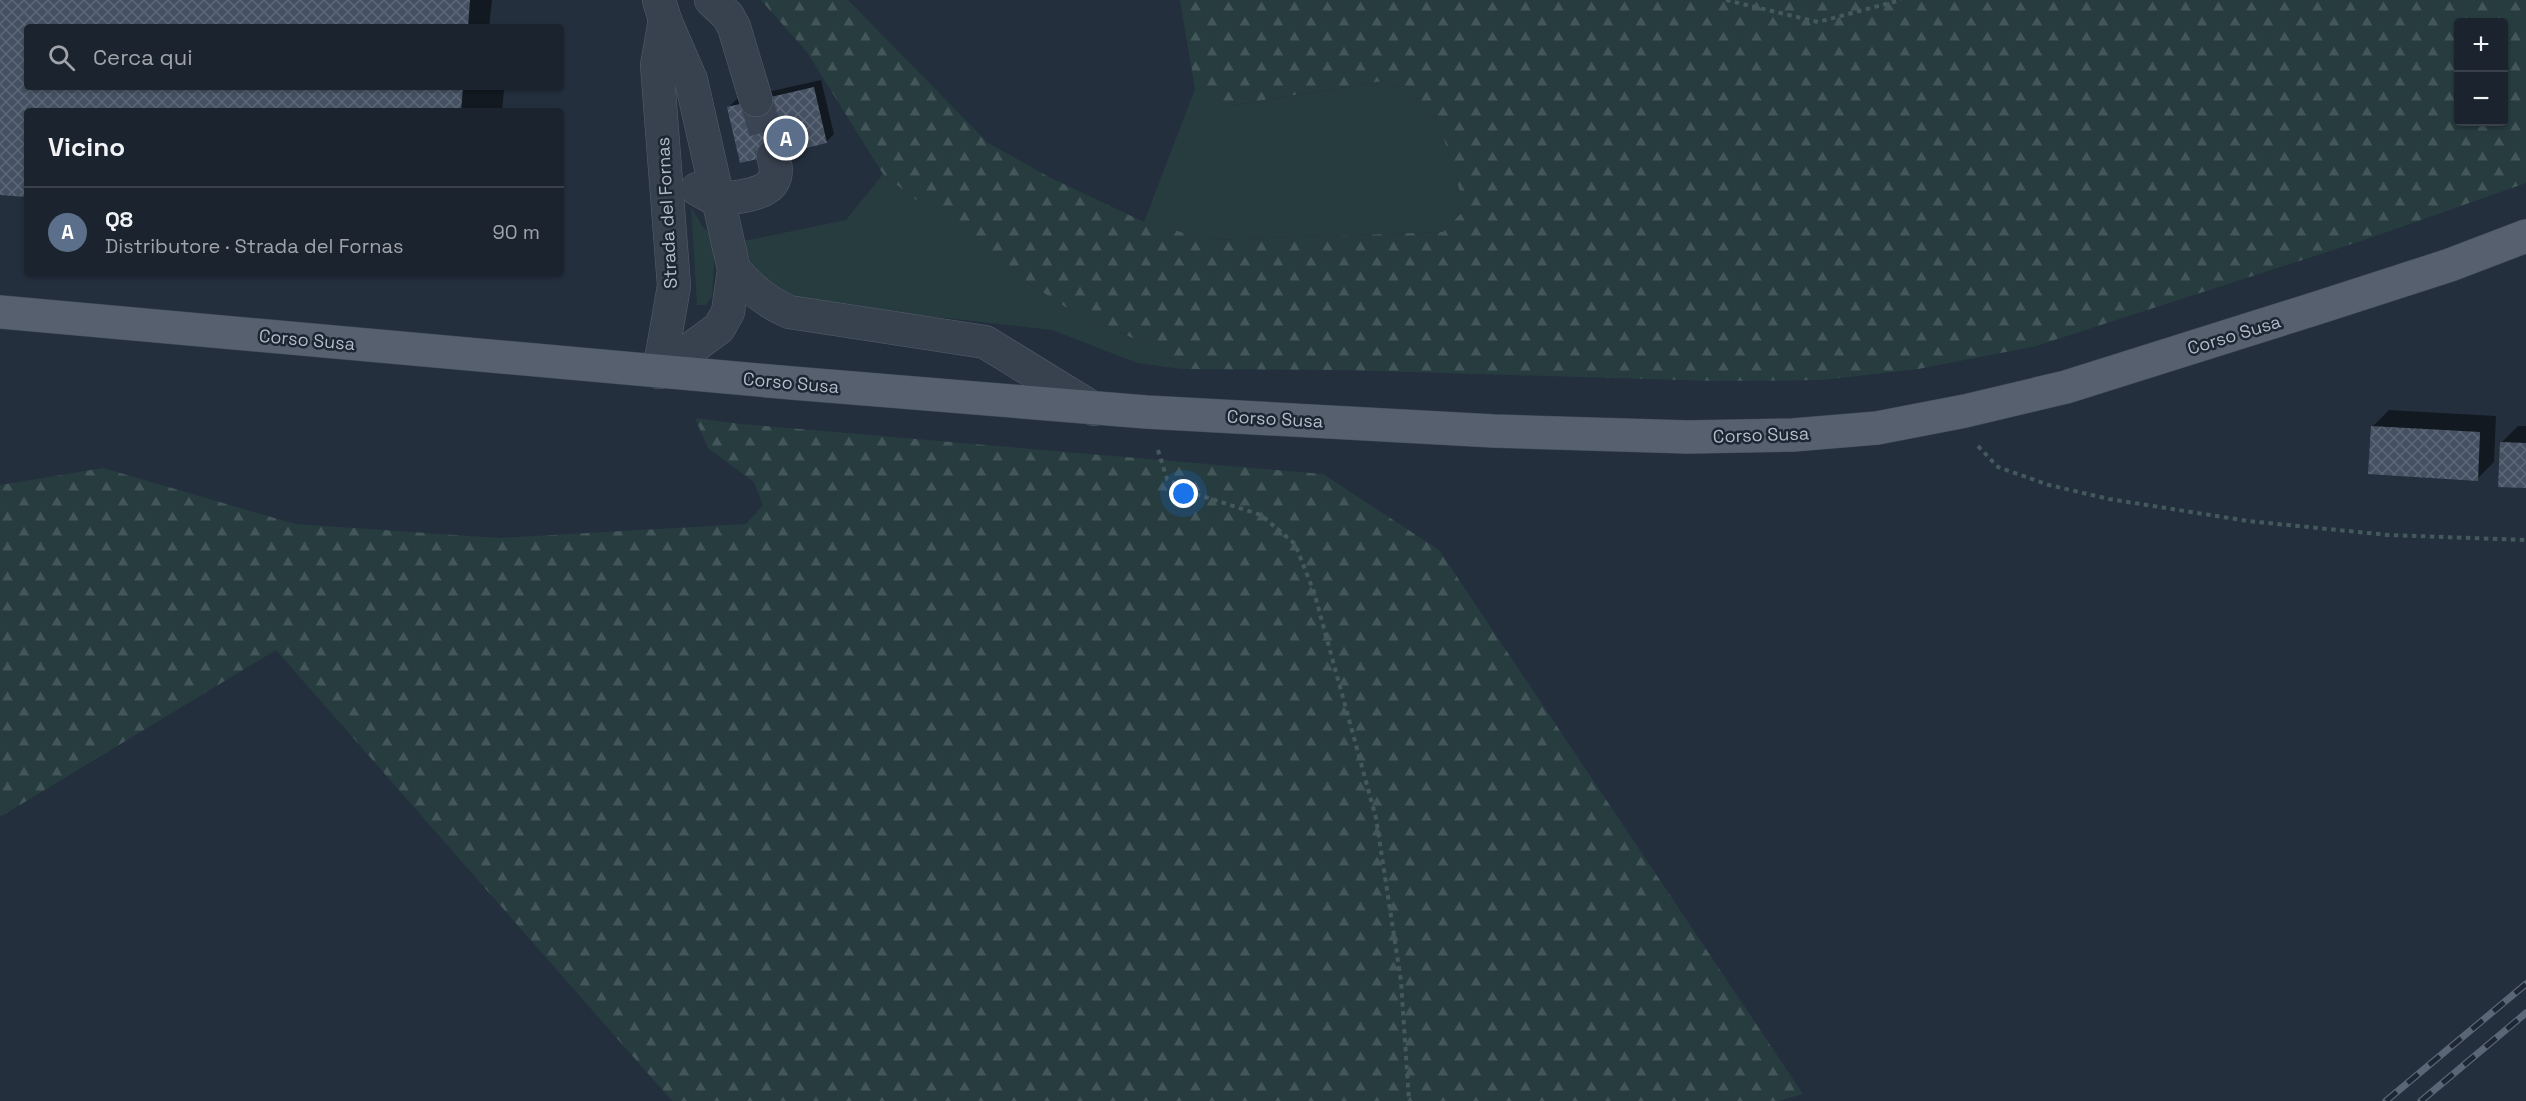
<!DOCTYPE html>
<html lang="it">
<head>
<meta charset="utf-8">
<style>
  body { margin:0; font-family:"Space Grotesk",sans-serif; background:#242b36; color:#f1f3f6 }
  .controls { position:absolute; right:18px; top:18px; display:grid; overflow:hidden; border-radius:6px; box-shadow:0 2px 4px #0004 }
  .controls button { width:54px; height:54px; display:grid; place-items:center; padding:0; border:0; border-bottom:2px solid #39404a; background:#1b232e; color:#f1f3f6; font:30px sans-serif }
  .you { position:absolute; left:1184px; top:494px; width:21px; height:21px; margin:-15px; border:4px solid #fff; border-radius:50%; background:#1a73e8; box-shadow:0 0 0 9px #1a73e833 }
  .badge { display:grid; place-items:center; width:39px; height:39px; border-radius:50%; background:#1a73e8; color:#fff; font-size:20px; font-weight:700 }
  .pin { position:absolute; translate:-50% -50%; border:3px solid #fff; box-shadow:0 2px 6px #0006 }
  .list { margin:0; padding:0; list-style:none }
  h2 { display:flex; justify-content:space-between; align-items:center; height:78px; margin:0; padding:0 24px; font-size:26px }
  h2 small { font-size:20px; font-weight:400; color:#a0a4aa }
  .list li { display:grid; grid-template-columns:39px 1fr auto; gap:18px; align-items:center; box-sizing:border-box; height:90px; padding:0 24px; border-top:2px solid #39404a }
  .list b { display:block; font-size:22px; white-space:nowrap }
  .list p { margin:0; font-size:20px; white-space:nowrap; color:#a0a4aa }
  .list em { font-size:20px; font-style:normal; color:#a0a4aa }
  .icon { flex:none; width:33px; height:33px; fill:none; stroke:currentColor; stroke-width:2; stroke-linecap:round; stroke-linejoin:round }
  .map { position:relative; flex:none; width:2526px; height:1101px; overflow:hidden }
  .search { position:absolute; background:#1b232e; box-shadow:0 2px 4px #0004; left:24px; top:24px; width:540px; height:66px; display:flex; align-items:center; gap:15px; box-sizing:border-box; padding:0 21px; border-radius:6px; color:#a0a4aa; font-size:22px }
  .panel { position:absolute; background:#1b232e; box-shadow:0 2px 4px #0004; left:24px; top:108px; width:540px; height:168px; border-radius:6px }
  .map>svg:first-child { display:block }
</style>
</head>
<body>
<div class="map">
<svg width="2526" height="1101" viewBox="0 0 2526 1101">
  <defs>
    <pattern id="forest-firs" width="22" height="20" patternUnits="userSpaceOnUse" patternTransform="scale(1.5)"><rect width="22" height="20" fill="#263c3f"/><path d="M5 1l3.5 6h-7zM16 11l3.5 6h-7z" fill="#435659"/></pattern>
    <pattern id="building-cross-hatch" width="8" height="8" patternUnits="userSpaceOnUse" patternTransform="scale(1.5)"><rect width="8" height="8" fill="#455162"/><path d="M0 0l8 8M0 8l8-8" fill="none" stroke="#5d6877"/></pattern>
  </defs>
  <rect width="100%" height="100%" fill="#242f3e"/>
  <g fill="#263c3f">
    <path d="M1383,81L1412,93L1439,122L1465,209L1443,232L1211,240L1144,222L1195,89L1228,106Z"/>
    <path d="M883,174L996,262L1067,308L1163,352L1181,369L1137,363L1052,330L821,304C803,300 771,292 759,277C751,267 748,252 744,241L846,220Z"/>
    <path d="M691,207L703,227L712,235L715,251L712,296L706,305H697Z"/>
  </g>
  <g fill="url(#forest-firs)" fill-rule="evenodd">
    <path d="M761,0H848L988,143L1049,177L1144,222L1211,240L1443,232L1465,209L1439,122L1412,93L1383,81L1227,106L1195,89L1180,0H2526V183L2364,240L2036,346L1918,369L1822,380L1715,381L1343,370L1181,369L1163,352L1067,308L996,262L883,174L807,52ZM2458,22H2504V122H2458Z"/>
    <path d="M695,418L741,424L1323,474L1439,550L1803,1094L1778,1101H672L276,650L0,817V485L103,468L295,524L499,538L746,524L763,505L754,482L708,448Z"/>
  </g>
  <g fill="#0007">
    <path d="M0,0H492L489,27H27V87H484L504,90L502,111H27V196L0,193Z"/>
    <path d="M821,80L834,134L826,142L729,107L737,99Z"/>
    <path d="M2389,410L2496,416L2494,462L2477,479L2372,427Z"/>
    <path d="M2518,426H2526V486L2501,443Z"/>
  </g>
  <g fill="url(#building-cross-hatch)">
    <path d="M0,0H470L468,27H27V87H463L461,111H27V197L0,195Z"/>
    <path d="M814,87L827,143L740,163L727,107Z"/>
    <path d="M2371,426L2480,432L2478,481L2368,474Z"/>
    <path d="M2500,442L2526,443V488L2498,487Z"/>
  </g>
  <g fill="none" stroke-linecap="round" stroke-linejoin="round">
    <path stroke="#3a4453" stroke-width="33" stroke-dasharray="33 16" stroke-linecap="butt" d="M756,100L773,156"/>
    <defs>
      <g id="minor">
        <path d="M711,0L728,16L734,27L756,100"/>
        <path d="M697,189L717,200C745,195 787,196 773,156"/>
        <path d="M734,269C750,289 766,301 789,312L985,342L1094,409"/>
        <path d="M659,372L719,328L728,312L734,269L691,80L665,20L659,0"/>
        <path d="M659,372L674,286L657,65L665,20"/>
      </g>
      <path id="major" d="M0,312L792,383L1146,412L1494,431L1688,437L1793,435L1877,428L1965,411L2066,387L2317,308L2450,265L2526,236"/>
    </defs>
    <use href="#minor" stroke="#565f6c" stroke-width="34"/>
    <use href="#major" stroke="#414a57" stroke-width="34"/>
    <g stroke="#44595c" stroke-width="4" stroke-dasharray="4.5 4.5" stroke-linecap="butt">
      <path d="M1726,0L1818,22L1901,0"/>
      <path d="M1978,446L1998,467L2049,485L2109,499L2248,521L2388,535L2526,540"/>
      <path d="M1158,450L1167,479L1193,493L1261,515L1295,544L1314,592L1376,818L1401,981L1409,1101"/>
    </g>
    <use href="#minor" stroke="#38414e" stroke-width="33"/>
    <use href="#major" stroke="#56606e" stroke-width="33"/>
    <defs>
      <g id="rail">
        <path d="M2386,1101L2526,984"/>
        <path d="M2421,1101L2526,1013"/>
      </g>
    </defs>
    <use href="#rail" stroke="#5a6575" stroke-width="7"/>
    <use href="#rail" stroke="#1d2633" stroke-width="4.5" stroke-dasharray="14" stroke-linecap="butt"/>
  </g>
  <g text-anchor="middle" stroke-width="5" stroke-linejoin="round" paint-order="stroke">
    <g font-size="18" fill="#b4bcc9" stroke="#1d2633">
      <text transform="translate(667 213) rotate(-93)" y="6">Strada del Fornas</text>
      <text transform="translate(2234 335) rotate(-17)" y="6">Corso Susa</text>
      <text transform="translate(307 340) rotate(5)" y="6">Corso Susa</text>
      <text transform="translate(791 383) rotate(5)" y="6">Corso Susa</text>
      <text transform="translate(1275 419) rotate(3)" y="6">Corso Susa</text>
      <text transform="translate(1761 435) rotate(-2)" y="6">Corso Susa</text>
    </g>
  </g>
</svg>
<div class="controls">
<button>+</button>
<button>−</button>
</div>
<div class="you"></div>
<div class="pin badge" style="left:786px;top:138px;background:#5c6f8a">A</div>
<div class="search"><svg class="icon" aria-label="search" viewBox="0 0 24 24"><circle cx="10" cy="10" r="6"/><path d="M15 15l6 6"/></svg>Cerca qui</div>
<section class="panel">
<h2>Vicino<small></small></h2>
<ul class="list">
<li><span class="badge" style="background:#5c6f8a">A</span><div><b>Q8</b><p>Distributore · Strada del Fornas</p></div><em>90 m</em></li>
</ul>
</section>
</div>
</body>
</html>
